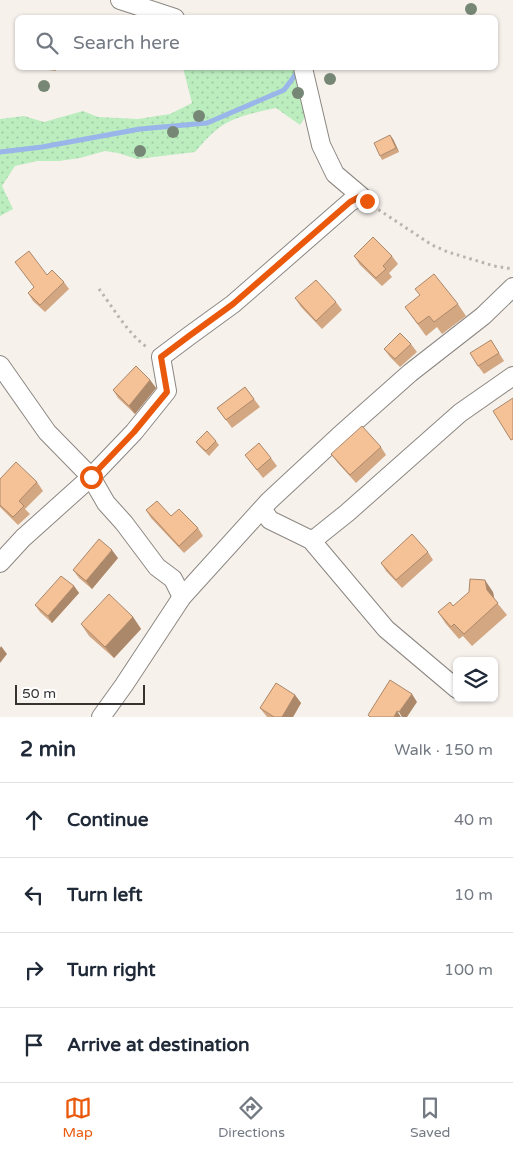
<!DOCTYPE html>
<html lang="en">
<head>
<meta charset="utf-8">
<style>
  body { margin:0; font-family:"Varela Round",sans-serif; background:#f2f2f3; color:#1f2937 }
  .controls { position:absolute; right:15px; bottom:15px; display:grid; overflow:hidden; border-radius:8px; box-shadow:0 1px 4px #0004 }
  .controls button { width:45px; height:45px; display:grid; place-items:center; padding:0; border:0; border-bottom:1px solid #e0e1e3; background:#fff; color:#1f2937; font:25px sans-serif }
  .scale { position:absolute; left:15px; bottom:12px; width:130px; box-sizing:border-box; padding-left:5px; border:2px solid #363331; border-top:0; font-size:14px; line-height:18px; white-space:nowrap; color:#363331; -webkit-text-stroke:4px #fff; paint-order:stroke }
  .stop { position:absolute; width:15px; height:15px; margin:-11px; border:4px solid #ea580c; border-radius:50%; background:#fff }
  .stop.end { background:#ea580c; border-color:#fff; box-shadow:0 1px 5px #0008 }
  .list { margin:0; padding:0; list-style:none }
  h2 { display:flex; justify-content:space-between; align-items:center; height:65px; margin:0; padding:0 20px; font-size:21px }
  h2 small { font-size:16px; font-weight:400; color:#747a83 }
  .list li { display:grid; grid-template-columns:32px 1fr auto; gap:15px; align-items:center; box-sizing:border-box; height:75px; padding:0 20px; border-top:1px solid #e0e1e3 }
  .list b { display:block; font-size:19px; white-space:nowrap }
  .list em { font-size:16px; font-style:normal; color:#747a83 }
  .icon { flex:none; width:28px; height:28px; fill:none; stroke:currentColor; stroke-width:2; stroke-linecap:round; stroke-linejoin:round }
  .map { position:relative; flex:none; width:513px; height:717px; overflow:hidden }
  .search { position:absolute; background:#fff; box-shadow:0 1px 4px #0004; left:15px; right:15px; top:15px; height:55px; display:flex; align-items:center; gap:12px; box-sizing:border-box; padding:0 18px; border-radius:8px; color:#747a83; font-size:19px }
  .sheet { height:365px; background:#fff }
  nav { display:flex; justify-content:space-around; align-items:center; box-sizing:border-box; height:70px; border-top:1px solid #e0e1e3; background:#fff; font-size:14px; color:#747a83 }
  nav a { display:grid; justify-items:center; gap:2px }
  nav .on { color:#ea580c }
  .map>svg:first-child { display:block }
</style>
</head>
<body>
<div class="map">
<svg width="513" height="717" viewBox="0 0 513 717">
  <defs>
    <pattern id="grass-dots" width="8" height="8" patternUnits="userSpaceOnUse" patternTransform="scale(1.25)"><rect width="8" height="8" fill="#bbedbf"/><path d="M2 2h.1M6 6h.1" fill="none" stroke="#a1cca5" stroke-width="1.8" stroke-linecap="round"/></pattern>
  </defs>
  <rect width="100%" height="100%" fill="#f7f1ec"/>
  <path fill="url(#grass-dots)" d="M183,68H299L309,111L300,125L276,108C258,112 239,115 223,125C212,132 203,143 195,152L137,159L118,153L105,151L80,158L59,161H37L15,166L2,186L13,209L0,216V119L24,116L44,122L83,111L98,117L138,119L170,114L192,103Z"/>
  <g fill="none" stroke-linecap="round" stroke-linejoin="round">
    <path stroke="#99b5e9" stroke-width="5" d="M0,152L42,147L140,129L207,123L284,90L299,70"/>
    <defs>
      <g id="minor">
        <path d="M120,0L175,18"/>
        <path d="M0,365L47,432L91,477L106,503L124,523L157,567L173,579L182,597"/>
        <path d="M262,509L270,520L311,540L386,629L457,689"/>
        <path d="M311,540L317,537L347,513L460,413L513,376"/>
        <path d="M0,563L23,538L91,477L134,432L167,391L161,357L189,336L233,304L350,202L361,196L335,174L321,145L303,68"/>
        <path d="M101,717L124,685L182,597L269,501L339,436L410,373L483,316L513,287"/>
      </g>
    </defs>
    <use href="#minor" stroke="#8c8782" stroke-width="20"/>
    <g stroke="#b9b4b0" stroke-width="3" stroke-dasharray="2.5 4" stroke-linecap="butt">
      <path d="M373,206L432,245L448,252L494,266L513,269"/>
      <path d="M99,289C114,309 128,334 148,348"/>
    </g>
    <use href="#minor" stroke="#fff" stroke-width="18"/>
  </g>
  <g fill="#778775">
    <circle cx="471" cy="9" r="6"/>
    <circle cx="330" cy="79" r="6"/>
    <circle cx="44" cy="86" r="6"/>
    <circle cx="298" cy="93" r="6"/>
    <circle cx="199" cy="116" r="6"/>
    <circle cx="173" cy="132" r="6"/>
    <circle cx="140" cy="151" r="6"/>
  </g>
  <g fill="#d3a782">
    <path d="M39,68H56V71L40,69Z"/>
    <path d="M393,139L399,152L382,160L380,156Z"/>
    <path d="M354,256H392L398,264L389,273L392,277L382,286L360,265Z"/>
    <path d="M47,275L64,282L69,289L45,312L33,301L28,293Z"/>
    <path d="M295,298L336,302L342,310L322,329L301,307Z"/>
    <path d="M458,304L466,316L442,334L437,327L426,336L405,307Z"/>
    <path d="M491,340L504,361L484,374L478,366Z"/>
    <path d="M411,344L417,352L400,367L390,357L384,349Z"/>
    <path d="M150,380L156,388L135,414L118,398L113,390Z"/>
    <path d="M245,387L260,407L232,428L217,408Z"/>
    <path d="M216,441L219,445L209,456L199,446L196,442Z"/>
    <path d="M381,447L386,455L356,483L337,462L331,454Z"/>
    <path d="M245,455L271,458L277,466L263,478Z"/>
    <path d="M0,479L37,482L43,491L25,509L30,514L18,525L0,507Z"/>
    <path d="M146,510L171,516L198,528L203,536L184,553L151,518Z"/>
    <path d="M428,552L433,560L402,588L386,571L381,563Z"/>
    <path d="M118,558L92,589L79,578L73,570Z"/>
    <path d="M74,586L79,593L52,623L40,612L35,605Z"/>
    <path d="M493,592L494,599L507,615L472,646L463,636L459,639L446,624L438,612L453,606Z"/>
    <path d="M133,617L141,629L114,658L89,636L81,624Z"/>
    <path d="M295,695L301,703L293,717H267L260,708Z"/>
  </g>
  <g fill="#ac886a">
    <path d="M390,135L393,139L399,152L396,148Z"/>
    <path d="M150,380L156,388L135,414L129,406Z"/>
    <path d="M112,550L118,558L92,589L86,581Z"/>
    <path d="M485,580L493,592L495,602L487,590Z"/>
    <path d="M74,586L79,593L52,623L48,616Z"/>
    <path d="M133,617L141,629L114,658L105,647Z"/>
    <path d="M1,646L7,654L0,663V648Z"/>
    <path d="M412,694L417,702L407,717H402L399,712Z"/>
    <path d="M295,695L301,703L293,717H282Z"/>
    <path d="M397,711L401,717H394Z"/>
  </g>
  <g fill="#f5c297" stroke="#ac886a">
    <path d="M390,135L396,148L380,156L374,143Z"/>
    <path d="M373,237L392,256L383,266L386,269L376,278L354,256Z"/>
    <path d="M29,251L47,275L52,270L64,282L40,305L28,293L34,287L15,262Z"/>
    <path d="M434,274L458,304L434,322L429,316L418,324L405,307L420,295L415,289Z"/>
    <path d="M316,280L336,302L316,321L295,298Z"/>
    <path d="M400,333L411,344L395,359L384,349Z"/>
    <path d="M491,340L499,353L478,366L470,353Z"/>
    <path d="M136,366L150,380L129,406L113,390Z"/>
    <path d="M245,387L254,399L226,420L217,408Z"/>
    <path d="M513,398V439L511,440L493,411Z"/>
    <path d="M362,426L381,447L350,475L331,454Z"/>
    <path d="M207,431L216,441L206,451L196,442Z"/>
    <path d="M259,443L271,458L257,470L245,455Z"/>
    <path d="M16,462L37,482L19,501L24,506L13,517L0,505V479Z"/>
    <path d="M157,501L171,516L179,509L198,528L179,546L146,510Z"/>
    <path d="M412,534L428,552L396,580L381,563Z"/>
    <path d="M99,539L112,550L86,581L73,570Z"/>
    <path d="M61,576L74,586L48,616L35,605Z"/>
    <path d="M470,579L485,580L487,590L498,603L464,634L454,624L451,627L438,612L450,602L453,606L469,592Z"/>
    <path d="M109,594L133,617L105,647L81,624Z"/>
    <path d="M390,680L412,694L399,712L397,711L394,717H370L368,715Z"/>
    <path d="M276,683L295,695L282,717H274L260,708Z"/>
  </g>
  <g fill="none" stroke-linecap="round" stroke-linejoin="round">
    <path stroke="#ea580c" stroke-width="6" d="M91,477L134,432L167,392L161,357L189,336L233,304L350,202L361,196L367,201"/>
  </g>
</svg>
<div class="controls">
<button><svg class="icon" aria-label="layers" viewBox="0 0 24 24"><path d="M12 4l9 5-9 5-9-5zM3 14l9 5 9-5"/></svg></button>
</div>
<div class="scale">50 m</div>
<div class="stop" style="left:91px;top:477px"></div>
<div class="stop end" style="left:367px;top:201px"></div>
<div class="search"><svg class="icon" aria-label="search" viewBox="0 0 24 24"><circle cx="10" cy="10" r="6"/><path d="M15 15l6 6"/></svg>Search here</div>
</div>
<section class="sheet">
<h2>2 min<small>Walk · 150 m</small></h2>
<ul class="list">
<li><svg class="icon" aria-label="ahead" viewBox="0 0 24 24"><path d="M12 20V5M6 11l6-6 6 6"/></svg><div><b>Continue</b></div><em>40 m</em></li>
<li><svg class="icon" aria-label="left" viewBox="0 0 24 24"><path d="M17 20v-9H6M10 6l-5 5 5 5"/></svg><div><b>Turn left</b></div><em>10 m</em></li>
<li><svg class="icon" aria-label="right" viewBox="0 0 24 24"><path d="M7 20v-9h11M14 6l5 5-5 5"/></svg><div><b>Turn right</b></div><em>100 m</em></li>
<li><svg class="icon" aria-label="arrive" viewBox="0 0 24 24"><path d="M6 21V4h12l-3 4 3 4H6"/></svg><div><b>Arrive at destination</b></div></li>
</ul>
</section>
<nav>
<a class="on"><svg class="icon" aria-label="map" viewBox="0 0 24 24"><path d="M3 6l6-2 6 2 6-2v14l-6 2-6-2-6 2zM9 4v14M15 6v14"/></svg>Map</a>
<a><svg class="icon" aria-label="directions" viewBox="0 0 24 24"><path d="M12 3l9 9-9 9-9-9zM9 14v-3h6M13 9l2 2-2 2"/></svg>Directions</a>
<a><svg class="icon" aria-label="saved" viewBox="0 0 24 24"><path d="M7 4h10v16l-5-4-5 4z"/></svg>Saved</a>
</nav>
</body>
</html>
